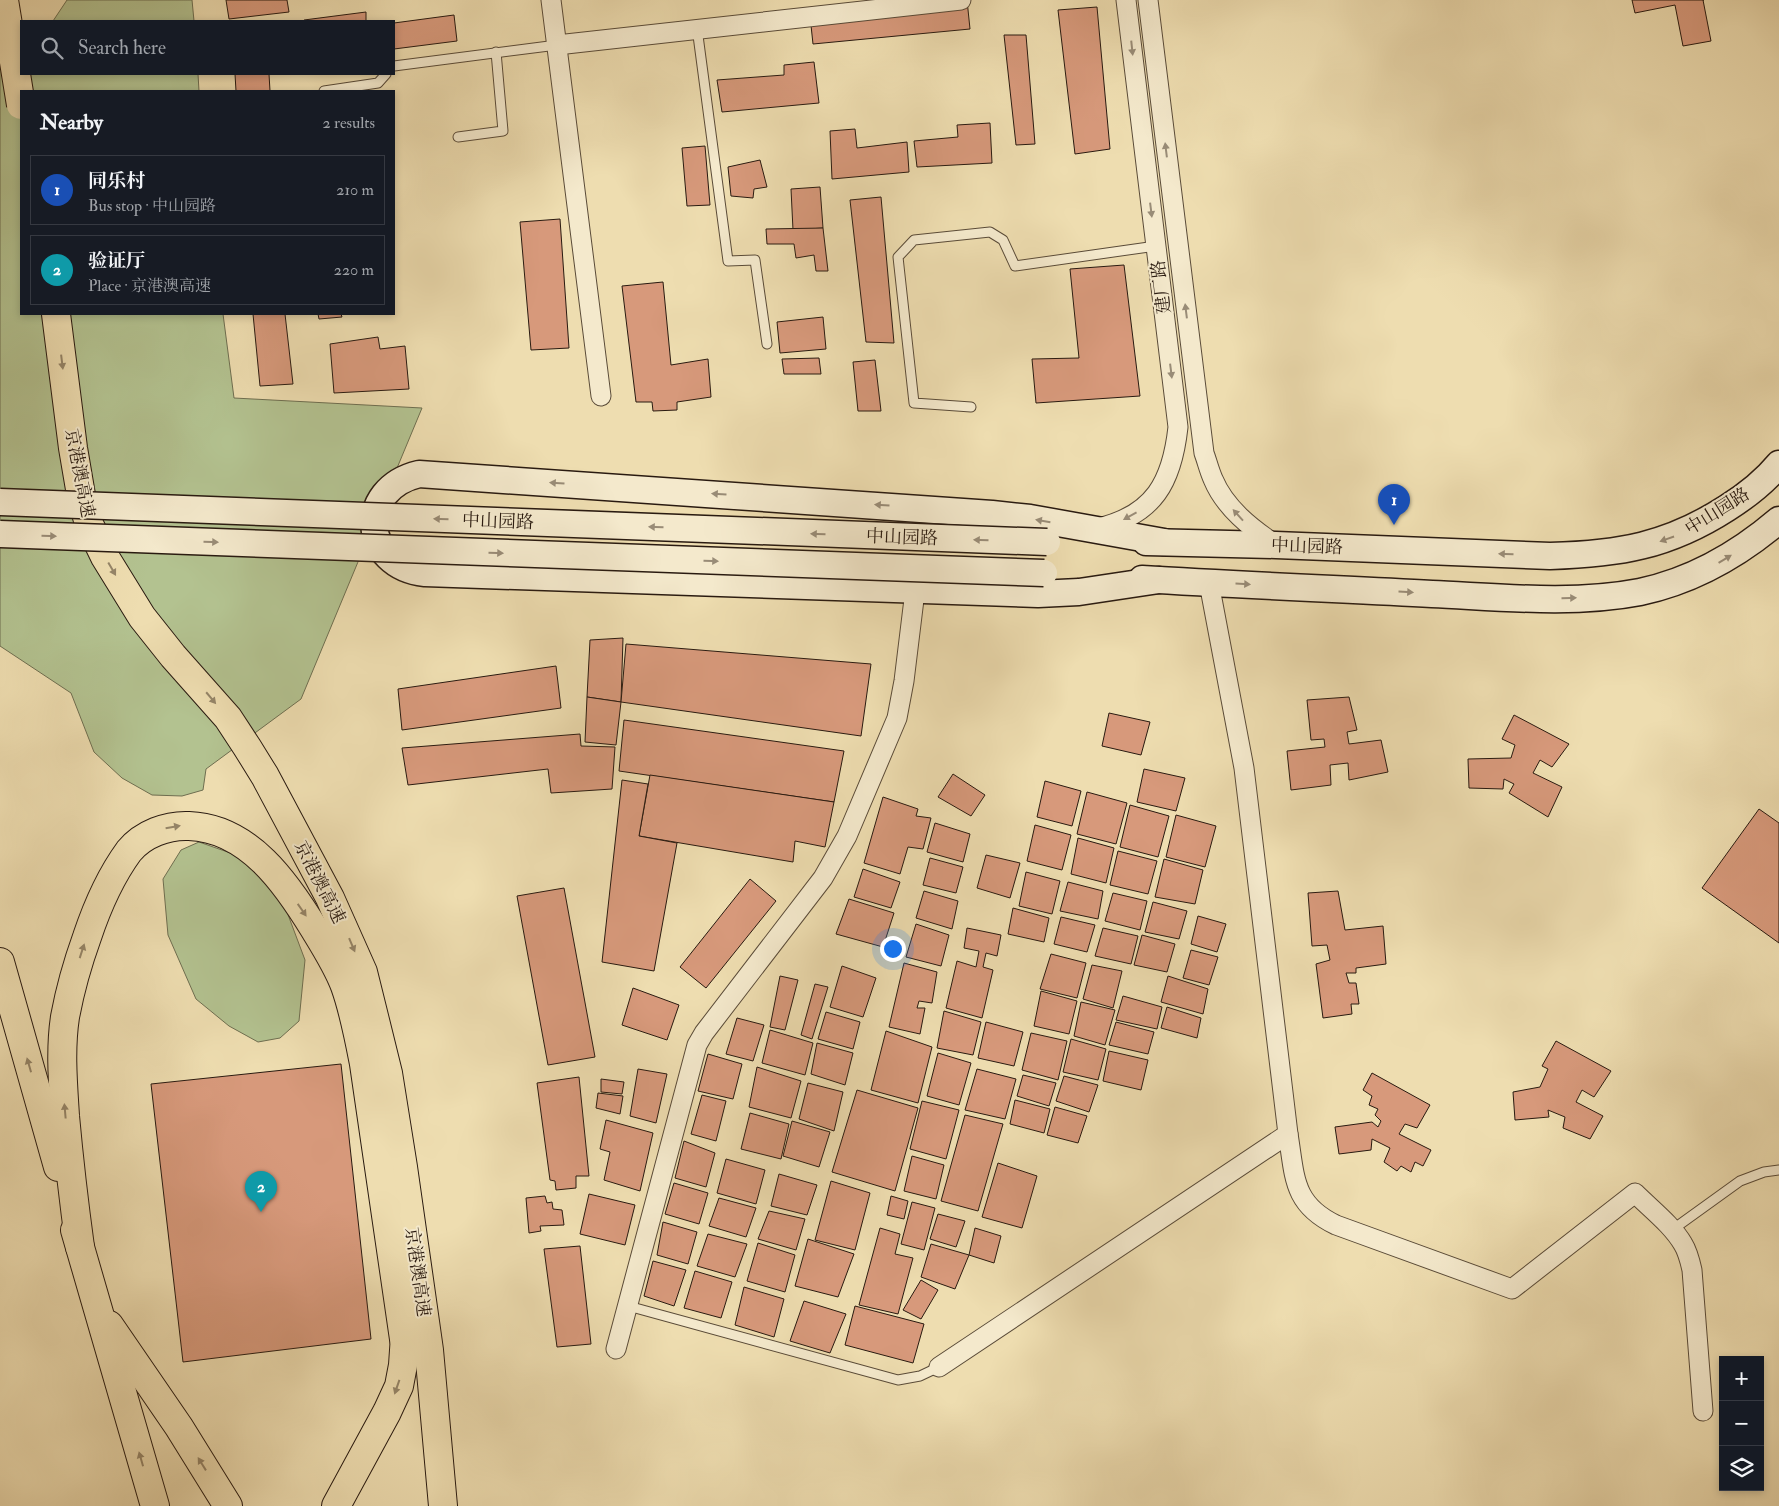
<!DOCTYPE html>
<html lang="en">
<head>
<meta charset="utf-8">
<style>
  body { margin:0; font-family:"IM FELL Double Pica","Noto Serif SC",serif; background:#242831; color:#f1f3f6 }
  .controls { position:absolute; right:15px; bottom:15px; display:grid; overflow:hidden; border-radius:0px; box-shadow:0 2px 8px #0003 }
  .controls button { width:45px; height:45px; display:grid; place-items:center; padding:0; border:0; border-bottom:1px solid #363941; background:#171b24; color:#f1f3f6; font:25px sans-serif }
  .you { position:absolute; left:892px; top:948px; width:18px; height:18px; margin:-12px; border:4px solid #fff; border-radius:50%; background:#1a73e8; box-shadow:0 0 0 8px #1a73e833 }
  .badge { display:grid; place-items:center; width:32px; height:32px; border-radius:50%; background:#d93025; color:#fff; font-size:16px; font-weight:700 }
  .pin { position:absolute; translate:-50% -41px; filter:drop-shadow(0 1px 2px #0008) }
  .pin::after { content:''; position:absolute; top:26px; width:18px; height:15px; background:inherit; clip-path:polygon(0 0,100% 0,50% 100%) }
  .list { margin:0; padding:0; list-style:none }
  h2 { display:flex; justify-content:space-between; align-items:center; height:65px; margin:0; padding:0 20px; font-size:21px }
  h2 small { font-size:16px; font-weight:400; color:#9ea1a6 }
  .list li { display:grid; grid-template-columns:32px 1fr auto; gap:15px; align-items:center; box-sizing:border-box; height:70px; margin:0 10px 10px; padding:0 10px; border:1px solid #363941; border-radius:0px }
  .list b { display:block; font-size:19px; white-space:nowrap }
  .list p { margin:0; font-size:16px; white-space:nowrap; color:#9ea1a6 }
  .list em { font-size:16px; font-style:normal; color:#9ea1a6 }
  .icon { flex:none; width:28px; height:28px; fill:none; stroke:currentColor; stroke-width:2; stroke-linecap:round; stroke-linejoin:round }
  .map { position:relative; flex:none; width:1779px; height:1506px; overflow:hidden }
  .search { position:absolute; background:#171b24; box-shadow:0 2px 8px #0003; left:20px; top:20px; width:375px; height:55px; display:flex; align-items:center; gap:12px; box-sizing:border-box; padding:0 18px; border-radius:0px; color:#9ea1a6; font-size:19px }
  .panel { position:absolute; background:#171b24; box-shadow:0 2px 8px #0003; left:20px; top:90px; width:375px; height:225px; border-radius:0px }
  .map>svg:first-child { display:block }
</style>
</head>
<body>
<div class="map">
<svg width="1779" height="1506" viewBox="0 0 1779 1506">
  <rect width="100%" height="100%" fill="#eeddb0"/>
  <filter id="stains"><feTurbulence type="fractalNoise" baseFrequency=".004" numOctaves="4"/><feColorMatrix values="0 0 0 0 .2 0 0 0 0 .09 0 0 0 0 .02 0 0 0 .5 -.17"/></filter>
  <radialGradient id="worn" r=".72"><stop offset=".6" stop-color="#630" stop-opacity="0"/><stop offset="1" stop-color="#630" stop-opacity=".3"/></radialGradient>
  <g fill="#b3c290" stroke="#6e6e50">
    <path d="M67,0H192L194,21H53Z"/>
    <path d="M21,50V74H198L199,91H21V314H223L234,398L422,408L301,699L206,769L203,790L182,796L152,795L122,778L94,752L71,693L0,646V68Z"/>
    <path d="M199,842L242,857L281,896L305,960L299,1021L280,1038L258,1042L229,1026L196,999L168,935L163,879L181,850Z"/>
  </g>
  <g fill="#d7997b" stroke="#291a10">
    <path d="M226,0H287L289,12L229,19Z"/>
    <path d="M967,0L970,29L813,44L810,16Z"/>
    <path d="M1632,0H1704H1703L1711,41L1683,46L1675,5L1635,13Z"/>
    <path d="M1097,7L1110,149L1075,154L1058,10Z"/>
    <path d="M366,12V21H304V20Z"/>
    <path d="M454,15L457,41L394,49V23Z"/>
    <path d="M1004,35H1026L1035,144L1016,145Z"/>
    <path d="M814,62L819,103L722,112L717,80L784,75V65Z"/>
    <path d="M235,74H269L270,91H236Z"/>
    <path d="M990,123L992,163L917,167L914,141L958,137L957,125Z"/>
    <path d="M855,129L857,148L907,142L909,172L832,179L830,131Z"/>
    <path d="M705,146L710,205L687,206L682,148Z"/>
    <path d="M760,160L767,187L754,189L753,198L731,196L728,167Z"/>
    <path d="M820,187L823,228L793,230L791,189Z"/>
    <path d="M881,197L894,343L866,342L850,200Z"/>
    <path d="M560,219L569,348L531,350L520,222Z"/>
    <path d="M823,228L828,271H816L814,255L796,258L794,244H767L766,229Z"/>
    <path d="M1124,265L1140,396L1036,403L1032,359L1079,358L1070,269Z"/>
    <path d="M663,282L671,365L708,359L711,397L677,402V410L653,411L652,402H636L622,286Z"/>
    <path d="M253,314H285L293,384L260,386Z"/>
    <path d="M318,314H341L342,317L319,319Z"/>
    <path d="M823,317L826,349L780,353L777,322Z"/>
    <path d="M378,337L380,349L405,346L409,389L334,393L330,344Z"/>
    <path d="M819,358L821,374H784L782,359Z"/>
    <path d="M875,360L881,411H858L853,362Z"/>
    <path d="M623,638L621,702L587,697L590,640Z"/>
    <path d="M626,644L871,664L861,736L621,702Z"/>
    <path d="M556,666L561,708L402,730L398,689Z"/>
    <path d="M587,697L621,702L616,745L585,742Z"/>
    <path d="M1349,697L1357,730L1347,732L1349,744L1381,740L1388,772L1349,780L1348,763L1330,765L1331,785L1291,790L1287,751L1325,747L1324,739L1311,740L1307,700Z"/>
    <path d="M1109,713L1150,722L1141,755L1102,746Z"/>
    <path d="M1514,715L1569,744L1552,767L1540,760L1533,773L1562,787L1548,817L1509,793L1514,784L1504,779L1503,789L1469,788L1468,759L1511,758L1515,745L1502,739Z"/>
    <path d="M624,720L844,751L834,802L619,771Z"/>
    <path d="M580,734L581,746L615,747L612,789L551,793L548,769L408,785L402,748Z"/>
    <path d="M1144,769L1185,778L1176,811L1137,802Z"/>
    <path d="M953,774L985,795L971,816L938,797Z"/>
    <path d="M650,775L834,802L825,847L795,841L793,862L639,836Z"/>
    <path d="M622,780L648,784L639,836L677,843L654,971L602,962Z"/>
    <path d="M1045,781L1081,791L1072,826L1037,817Z"/>
    <path d="M1087,792L1127,803L1116,844L1077,834Z"/>
    <path d="M883,797L918,809L916,816L931,818L923,849L908,847L900,874L864,863Z"/>
    <path d="M1130,805L1169,816L1158,857L1120,847Z"/>
    <path d="M1759,809L1779,823V943L1702,888Z"/>
    <path d="M1176,815L1216,826L1205,867L1166,857Z"/>
    <path d="M935,823L970,834L963,862L927,852Z"/>
    <path d="M1035,825L1071,835L1062,870L1027,861Z"/>
    <path d="M1078,838L1114,848L1106,883L1071,874Z"/>
    <path d="M1118,851L1157,861L1148,894L1110,885Z"/>
    <path d="M986,855L1020,863L1010,898L977,888Z"/>
    <path d="M930,858L963,867L956,893L923,885Z"/>
    <path d="M1164,859L1203,870L1195,904L1155,897Z"/>
    <path d="M863,869L900,882L891,908L854,897Z"/>
    <path d="M1026,872L1060,881L1052,914L1019,906Z"/>
    <path d="M750,879L776,901L706,988L680,967Z"/>
    <path d="M1068,882L1103,891L1098,919L1060,911Z"/>
    <path d="M564,888L595,1057L548,1065L517,896Z"/>
    <path d="M924,891L958,901L952,929L916,918Z"/>
    <path d="M1338,891L1345,930L1383,926L1386,964L1356,968V973H1346L1349,983H1356L1359,1004H1351L1352,1014L1323,1018L1316,964L1330,960L1327,945L1312,946L1308,893Z"/>
    <path d="M1113,893L1147,901L1140,930L1105,921Z"/>
    <path d="M849,899L894,913L883,947L836,934Z"/>
    <path d="M1153,902L1187,911L1179,939L1145,932Z"/>
    <path d="M1013,908L1049,918L1044,942L1008,934Z"/>
    <path d="M1198,916L1226,924L1217,952L1191,944Z"/>
    <path d="M1061,917L1095,925L1087,952L1054,944Z"/>
    <path d="M916,924L949,935L941,966L906,957Z"/>
    <path d="M967,928L1001,935L997,956L986,953L983,967L993,970L982,1018L946,1008L957,961L976,967L979,951L964,948Z"/>
    <path d="M1103,928L1138,936L1131,964L1095,956Z"/>
    <path d="M1142,935L1175,944L1167,972L1134,965Z"/>
    <path d="M1191,950L1218,957L1209,985L1183,978Z"/>
    <path d="M1051,954L1086,963L1077,998L1040,989Z"/>
    <path d="M904,963L937,972L932,1003L919,1001L917,1008H925L920,1034L889,1027Z"/>
    <path d="M1092,965L1122,971L1113,1008L1083,999Z"/>
    <path d="M842,966L876,978L863,1017L830,1007Z"/>
    <path d="M780,976L798,980L785,1030L770,1027Z"/>
    <path d="M1168,976L1208,989L1203,1014L1161,1002Z"/>
    <path d="M815,984L828,987L812,1039L801,1035Z"/>
    <path d="M633,988L679,1005L667,1040L622,1025Z"/>
    <path d="M1041,991L1077,1001L1069,1034L1034,1026Z"/>
    <path d="M1123,996L1162,1007L1157,1029L1116,1020Z"/>
    <path d="M1081,1002L1115,1010L1105,1045L1074,1036Z"/>
    <path d="M1167,1007L1201,1018L1197,1038L1161,1028Z"/>
    <path d="M944,1011L981,1022L973,1055L937,1048Z"/>
    <path d="M826,1012L860,1022L853,1049L818,1039Z"/>
    <path d="M737,1018L764,1025L753,1061L726,1054Z"/>
    <path d="M986,1022L1023,1032L1014,1066L978,1058Z"/>
    <path d="M1116,1022L1154,1032L1148,1054L1109,1045Z"/>
    <path d="M770,1030L813,1043L805,1075L762,1063Z"/>
    <path d="M886,1031L932,1047L918,1103L871,1090Z"/>
    <path d="M1031,1033L1067,1041L1058,1080L1022,1070Z"/>
    <path d="M1071,1039L1106,1049L1098,1080L1063,1072Z"/>
    <path d="M1556,1041L1611,1071L1594,1097L1582,1090L1576,1102L1603,1116L1590,1139L1563,1128L1565,1117L1548,1110L1549,1117L1515,1120L1513,1092L1540,1087L1548,1069L1542,1066Z"/>
    <path d="M817,1043L853,1053L845,1085L811,1074Z"/>
    <path d="M1109,1051L1148,1060L1141,1090L1103,1081Z"/>
    <path d="M938,1053L971,1063L959,1105L927,1096Z"/>
    <path d="M708,1054L742,1064L733,1099L698,1091Z"/>
    <path d="M341,1064L371,1339L183,1362L151,1084Z"/>
    <path d="M757,1067L801,1081L791,1118L749,1107Z"/>
    <path d="M638,1069L667,1074L656,1123L630,1116Z"/>
    <path d="M977,1069L1016,1079L1005,1119L965,1110Z"/>
    <path d="M1372,1073L1430,1105L1417,1128L1405,1124L1399,1134L1431,1150L1423,1166L1415,1162L1411,1172L1401,1166L1397,1171L1384,1162L1390,1148L1372,1139L1371,1150L1339,1154L1335,1127L1372,1122L1378,1127L1381,1121L1375,1115L1378,1109L1369,1105L1372,1096L1363,1090Z"/>
    <path d="M1023,1075L1056,1083L1049,1106L1017,1096Z"/>
    <path d="M1064,1076L1098,1085L1089,1112L1056,1101Z"/>
    <path d="M579,1077L589,1176H576V1188L556,1190L555,1181L550,1180L537,1083Z"/>
    <path d="M601,1079L624,1082L622,1094L601,1092Z"/>
    <path d="M808,1083L843,1092L834,1131L799,1119Z"/>
    <path d="M857,1090L918,1108L895,1191L832,1172Z"/>
    <path d="M598,1093L623,1096L620,1114L596,1108Z"/>
    <path d="M702,1095L726,1101L716,1141L691,1134Z"/>
    <path d="M1015,1100L1050,1109L1044,1133L1010,1124Z"/>
    <path d="M922,1101L959,1110L946,1159L910,1149Z"/>
    <path d="M1055,1107L1087,1116L1078,1143L1047,1135Z"/>
    <path d="M750,1113L789,1124L781,1159L741,1149Z"/>
    <path d="M965,1115L1003,1124L978,1211L941,1201Z"/>
    <path d="M606,1120L653,1133L640,1191L604,1180L610,1152L600,1149Z"/>
    <path d="M792,1121L830,1132L819,1167L783,1156Z"/>
    <path d="M684,1141L715,1153L706,1187L675,1178Z"/>
    <path d="M912,1156L944,1165L936,1199L904,1191Z"/>
    <path d="M726,1159L765,1170L756,1204L717,1193Z"/>
    <path d="M998,1163L1037,1176L1022,1228L982,1217Z"/>
    <path d="M779,1174L817,1185L807,1215L771,1206Z"/>
    <path d="M831,1181L870,1193L855,1250L815,1240Z"/>
    <path d="M674,1183L708,1193L699,1224L665,1214Z"/>
    <path d="M589,1194L635,1205L625,1245L580,1234Z"/>
    <path d="M545,1196L547,1203L552,1202L553,1209L562,1210L564,1225L540,1226L541,1231L529,1233L526,1198Z"/>
    <path d="M891,1196L908,1201L904,1219L887,1215Z"/>
    <path d="M719,1198L756,1208L746,1237L709,1226Z"/>
    <path d="M912,1202L935,1208L924,1250L901,1244Z"/>
    <path d="M769,1211L805,1219L796,1250L758,1239Z"/>
    <path d="M938,1214L965,1221L956,1247L930,1239Z"/>
    <path d="M663,1222L697,1232L688,1264L657,1255Z"/>
    <path d="M880,1228L900,1234L895,1254L913,1258L898,1314L859,1305Z"/>
    <path d="M975,1228L1001,1236L994,1263L969,1255Z"/>
    <path d="M708,1234L747,1244L735,1277L697,1266Z"/>
    <path d="M808,1239L854,1254L838,1297L795,1286Z"/>
    <path d="M758,1243L795,1255L785,1292L747,1281Z"/>
    <path d="M931,1244L969,1255L955,1289L921,1277Z"/>
    <path d="M580,1246L591,1344L557,1347L544,1249Z"/>
    <path d="M653,1261L686,1270L674,1306L644,1296Z"/>
    <path d="M695,1271L732,1282L721,1318L684,1308Z"/>
    <path d="M921,1280L938,1290L921,1319L903,1310Z"/>
    <path d="M744,1287L784,1299L774,1337L735,1325Z"/>
    <path d="M804,1301L846,1314L830,1353L790,1341Z"/>
    <path d="M855,1306L924,1324L913,1363L845,1345Z"/>
  </g>
  <g fill="none" stroke-linecap="round" stroke-linejoin="round">
    <defs>
      <g id="lane">
        <path d="M697,28L728,261L755,260L767,344"/>
        <path d="M394,66L557,45"/>
        <path d="M324,91L378,83L386,74"/>
        <path d="M458,137L503,131L496,52"/>
        <path d="M971,407L914,403L898,257L914,240L990,232L1003,240L1015,266L1156,246"/>
        <path d="M1672,1230L1740,1181L1764,1172L1779,1170"/>
        <path d="M628,1306L898,1380L920,1376L939,1367"/>
      </g>
      <g id="street">
        <path d="M551,0L601,396"/>
        <path d="M1148,0L1204,453C1207,461 1209,470 1213,479C1225,508 1251,528 1276,545"/>
        <path d="M557,45L961,0"/>
        <path d="M1098,528C1154,515 1172,482 1178,427L1126,0"/>
        <path d="M1288,1134C1295,1176 1292,1204 1336,1225L1512,1289L1635,1193C1651,1209 1672,1225 1683,1244C1688,1252 1690,1261 1692,1270L1703,1411"/>
        <path d="M616,1349L697,1045L704,1033L823,878L847,836L897,718L904,681L915,591"/>
        <path d="M939,1367L1288,1134L1244,768L1209,583"/>
      </g>
      <g id="secondary">
        <path d="M1146,542L1276,545L1550,556C1619,554 1668,546 1727,508C1746,496 1765,481 1779,464"/>
        <path d="M1142,579C1239,585 1336,589 1432,594C1499,597 1573,605 1640,592C1692,581 1738,555 1779,520"/>
        <path d="M1159,580L1079,592L1038,594L425,573C361,566 356,489 419,474L992,514L1030,518L1164,542"/>
      </g>
      <g id="highway">
        <path d="M56,314L73,448L81,495L89,524L105,557L142,617L173,656L228,718L247,747L265,776L330,898L363,972L388,1073L403,1167L429,1350L443,1506"/>
        <path d="M0,962L58,1167"/>
        <path d="M75,1230L155,1506"/>
        <path d="M80,1247C74,1203 69,1160 65,1116C63,1084 60,1050 65,1017C70,990 78,962 87,937C97,907 110,877 129,851C143,834 167,825 189,826C249,828 287,884 315,930C326,948 338,967 345,986C354,1011 359,1038 364,1064L404,1339"/>
        <path d="M109,1325L179,1427L228,1506"/>
        <path d="M336,1506L387,1412L399,1386L403,1365L406,1321"/>
      </g>
    </defs>
    <use href="#lane" stroke="#5a4b38" stroke-width="11"/>
    <use href="#street" stroke="#5a4b38" stroke-width="21"/>
    <use href="#secondary" stroke="#291a10" stroke-width="29"/>
    <use href="#highway" stroke="#291a10" stroke-width="30"/>
    <use href="#lane" stroke="#f4e9cc" stroke-width="9"/>
    <use href="#street" stroke="#f4e9cc" stroke-width="19"/>
    <use href="#secondary" stroke="#f4e9cc" stroke-width="26"/>
    <use href="#highway" stroke="#eeddb0" stroke-width="28"/>
    <defs>
      <g id="secondary-bridge">
        <path d="M0,502L1047,542"/>
        <path d="M0,534L1044,573"/>
      </g>
      <path id="highway-bridge" d="M4,0L21,105"/>
    </defs>
    <use href="#secondary-bridge" stroke="#291a10" stroke-width="29" stroke-linecap="butt"/>
    <use href="#highway-bridge" stroke="#291a10" stroke-width="30" stroke-linecap="butt"/>
    <use href="#secondary-bridge" stroke="#f4e9cc" stroke-width="26"/>
    <use href="#highway-bridge" stroke="#eeddb0" stroke-width="28"/>
  </g>
  <defs><path id="oneway-solid" d="M-6-.8H1V-3.2L6.5 0L1 3.2V.8H-6Z" transform="scale(1.25)"/></defs>
  <g fill="#998c77">
    <use href="#oneway-solid" transform="translate(1132 48) rotate(84)"/>
    <use href="#oneway-solid" transform="translate(1166 150) rotate(-97)"/>
    <use href="#oneway-solid" transform="translate(1151 210) rotate(83)"/>
    <use href="#oneway-solid" transform="translate(1186 311) rotate(-97)"/>
    <use href="#oneway-solid" transform="translate(1171 371) rotate(83)"/>
    <use href="#oneway-solid" transform="translate(557 483) rotate(-176)"/>
    <use href="#oneway-solid" transform="translate(719 494) rotate(-176)"/>
    <use href="#oneway-solid" transform="translate(882 505) rotate(-176)"/>
    <use href="#oneway-solid" transform="translate(1238 515) rotate(-132)"/>
    <use href="#oneway-solid" transform="translate(1130 516) rotate(151)"/>
    <use href="#oneway-solid" transform="translate(441 519) rotate(-178)"/>
    <use href="#oneway-solid" transform="translate(1043 521) rotate(-170)"/>
    <use href="#oneway-solid" transform="translate(656 527) rotate(-178)"/>
    <use href="#oneway-solid" transform="translate(818 534) rotate(-178)"/>
    <use href="#oneway-solid" transform="translate(49 536) rotate(2)"/>
    <use href="#oneway-solid" transform="translate(1667 539) rotate(161)"/>
    <use href="#oneway-solid" transform="translate(981 540) rotate(-178)"/>
    <use href="#oneway-solid" transform="translate(211 542) rotate(2)"/>
    <use href="#oneway-solid" transform="translate(496 553) rotate(2)"/>
    <use href="#oneway-solid" transform="translate(1506 554) rotate(-178)"/>
    <use href="#oneway-solid" transform="translate(1725 559) rotate(-31)"/>
    <use href="#oneway-solid" transform="translate(711 561) rotate(2)"/>
    <use href="#oneway-solid" transform="translate(1243 584) rotate(3)"/>
    <use href="#oneway-solid" transform="translate(1406 592) rotate(3)"/>
    <use href="#oneway-solid" transform="translate(1569 598) rotate(-1)"/>
  </g>
  <g fill="#958568">
    <use href="#oneway-solid" transform="translate(62 362) rotate(83)"/>
    <use href="#oneway-solid" transform="translate(112 569) rotate(60)"/>
    <use href="#oneway-solid" transform="translate(211 698) rotate(50)"/>
    <use href="#oneway-solid" transform="translate(173 827) rotate(-10)"/>
    <use href="#oneway-solid" transform="translate(302 910) rotate(55)"/>
    <use href="#oneway-solid" transform="translate(352 945) rotate(67)"/>
    <use href="#oneway-solid" transform="translate(82 951) rotate(-72)"/>
    <use href="#oneway-solid" transform="translate(29 1065) rotate(-106)"/>
    <use href="#oneway-solid" transform="translate(65 1111) rotate(-95)"/>
    <use href="#oneway-solid" transform="translate(397 1387) rotate(109)"/>
    <use href="#oneway-solid" transform="translate(141 1459) rotate(-106)"/>
    <use href="#oneway-solid" transform="translate(202 1464) rotate(-122)"/>
  </g>
  <g text-anchor="middle" stroke-width="4" stroke-linejoin="round" paint-order="stroke">
    <g font-size="18" fill="#291a10" stroke="#f4e9cc">
      <text transform="translate(1161 287) rotate(-97)" y="6">建厂路</text>
      <text transform="translate(80 473) rotate(79)" y="6">京港澳高速</text>
      <text transform="translate(1717 511) rotate(-32)" y="6">中山园路</text>
      <text transform="translate(498 521) rotate(2)" y="6">中山园路</text>
      <text transform="translate(902 537) rotate(2)" y="6">中山园路</text>
      <text transform="translate(1307 546) rotate(2)" y="6">中山园路</text>
      <text transform="translate(320 882) rotate(63)" y="6">京港澳高速</text>
      <text transform="translate(418 1272) rotate(82)" y="6">京港澳高速</text>
    </g>
  </g>
  <rect width="100%" height="100%" filter="url(#stains)"/>
  <rect width="100%" height="100%" fill="url(#worn)"/>
</svg>
<div class="controls">
<button>+</button>
<button>−</button>
<button><svg class="icon" aria-label="layers" viewBox="0 0 24 24"><path d="M12 4l9 5-9 5-9-5zM3 14l9 5 9-5"/></svg></button>
</div>
<div class="you"></div>
<div class="pin badge" style="left:1394px;top:525px;background:#1a4fb4">1</div>
<div class="pin badge" style="left:261px;top:1212px;background:#0f9aa8">2</div>
<div class="search"><svg class="icon" aria-label="search" viewBox="0 0 24 24"><circle cx="10" cy="10" r="6"/><path d="M15 15l6 6"/></svg>Search here</div>
<section class="panel">
<h2>Nearby<small>2 results</small></h2>
<ul class="list">
<li><span class="badge" style="background:#1a4fb4">1</span><div><b>同乐村</b><p>Bus stop · 中山园路</p></div><em>210 m</em></li>
<li><span class="badge" style="background:#0f9aa8">2</span><div><b>验证厅</b><p>Place · 京港澳高速</p></div><em>220 m</em></li>
</ul>
</section>
</div>
</body>
</html>
